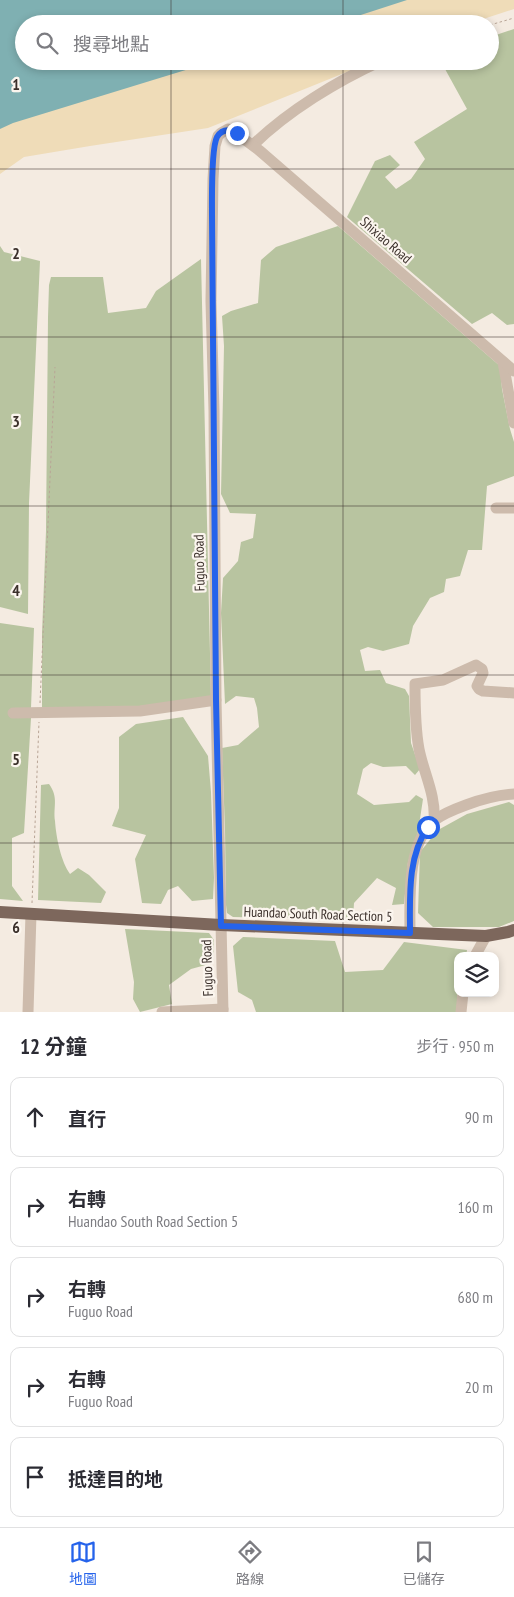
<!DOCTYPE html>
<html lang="zh-TW">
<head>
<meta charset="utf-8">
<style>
  body { margin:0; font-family:"PT Sans Narrow","Noto Sans TC",sans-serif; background:#f2f2f3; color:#2b2b33 }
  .controls { position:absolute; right:15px; bottom:15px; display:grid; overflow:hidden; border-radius:10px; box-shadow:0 2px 8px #0003 }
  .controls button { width:45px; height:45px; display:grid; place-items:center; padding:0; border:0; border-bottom:1px solid #e1e1e2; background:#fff; color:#2b2b33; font:25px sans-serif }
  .stop { position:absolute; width:15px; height:15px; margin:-11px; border:4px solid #2563eb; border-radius:50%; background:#fff }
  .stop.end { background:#2563eb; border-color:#fff; box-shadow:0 1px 5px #0008 }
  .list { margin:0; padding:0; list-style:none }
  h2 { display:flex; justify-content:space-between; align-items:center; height:65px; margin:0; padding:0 20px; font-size:21px }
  h2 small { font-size:16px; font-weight:400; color:#7c7c81 }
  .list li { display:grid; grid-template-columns:32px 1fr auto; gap:15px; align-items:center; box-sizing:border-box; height:80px; margin:0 10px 10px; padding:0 10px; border:1px solid #e1e1e2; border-radius:10px }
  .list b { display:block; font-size:19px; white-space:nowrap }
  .list p { margin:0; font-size:16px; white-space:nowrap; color:#7c7c81 }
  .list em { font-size:16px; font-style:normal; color:#7c7c81 }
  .icon { flex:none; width:28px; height:28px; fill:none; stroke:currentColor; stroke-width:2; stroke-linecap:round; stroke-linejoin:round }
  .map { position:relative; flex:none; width:514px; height:1012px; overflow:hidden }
  .search { position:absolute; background:#fff; box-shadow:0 2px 8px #0003; left:15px; right:15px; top:15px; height:55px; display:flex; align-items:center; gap:12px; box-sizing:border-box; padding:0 18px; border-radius:28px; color:#7c7c81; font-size:19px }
  .sheet { height:515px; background:#fff }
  nav { display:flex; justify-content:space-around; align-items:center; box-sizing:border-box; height:70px; border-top:1px solid #e1e1e2; background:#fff; font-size:14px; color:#7c7c81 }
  nav a { display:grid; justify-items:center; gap:2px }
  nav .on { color:#2563eb }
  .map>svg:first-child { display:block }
</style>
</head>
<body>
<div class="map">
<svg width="514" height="1012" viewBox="0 0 514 1012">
  <rect width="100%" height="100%" fill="#f4ebe1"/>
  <g fill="#b8c4a0">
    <path d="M514,29V324L507,325L492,313L472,324L347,217L375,161L390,155L400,165L385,177L396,189L411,179L425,159L414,142L467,109L445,69L447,61H490V37Z"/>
    <path d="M338,226L500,366L502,389L510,429L514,442V476L487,486L482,550H468L460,576L446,579L444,592L430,598L413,626L409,644L383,651L368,647L360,650L365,671L380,670L386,683L405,689L409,696L411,743L420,769L415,775L406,766L383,767L371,763L363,769L357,794L374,805L409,802L416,795L423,799L418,832L408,862L404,904L392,905L396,888L377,878L354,903L353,919L233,917L227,913L226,905L225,830L222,748L238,745L259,727L257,708L254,698L236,696L225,704L221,613L223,578L238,561L241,542L253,538L256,514L230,513L221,494L224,346L222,316L231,311L258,303L261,260L276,247Z"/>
    <path d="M0,246L4,252L40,261L29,503L28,614L0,607Z"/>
    <path d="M201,259L211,697L164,705L42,710V634L46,531L48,317L49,285L51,277H103L108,313L146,308L156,291Z"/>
    <path d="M0,623L34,628L31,708L10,712L11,718H31L24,833L12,838V886L23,901L0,899Z"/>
    <path d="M183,717L208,756L211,792L214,878L213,899L192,901L178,886L168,890L161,904L142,903L135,859L146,835L112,826L119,808V737L136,724Z"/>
    <path d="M49,784C59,798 53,806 55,821C56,837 61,862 70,874L78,868L89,875L106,892L101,903L38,900L41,785Z"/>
    <path d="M509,802L514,805V921L499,927H433L418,913L420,852L438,830L467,814Z"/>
    <path d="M125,929L209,933L214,940L213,963L191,969L169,985L172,1004L140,1012L133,999L134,982Z"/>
    <path d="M243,937L335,941L345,972L383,970L404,942L467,950L466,956H458L457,1012H256L252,1000L238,992L233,946Z"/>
  </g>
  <g fill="#efdcb8">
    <path d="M337,0H514V9L468,24H231Z"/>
    <path d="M68,61H374L208,128L90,146L24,157L0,174V84Z"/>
  </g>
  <path fill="#7fb0b2" d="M0,0H407L333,24H24V61H215L13,123L0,129Z"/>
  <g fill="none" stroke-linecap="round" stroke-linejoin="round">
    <g stroke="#b9a596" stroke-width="1" stroke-dasharray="2.5 2.5" stroke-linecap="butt">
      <path d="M490,25L514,18"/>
      <path d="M40,703L55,367"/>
      <path d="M32,903L39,722"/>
    </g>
    <g stroke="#cdbbac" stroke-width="11">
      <path d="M253,145C288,111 337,81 381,61"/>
      <path d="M503,362L514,423"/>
      <path d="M496,508H514"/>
      <path d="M13,713L140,711L216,700"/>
      <path d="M434,821C436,795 424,774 419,749C415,728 415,705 415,684L443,680L476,665L482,669L483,673L477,686L479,689L483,691L514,693"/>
      <path d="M410,933C410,900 406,843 435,820C444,813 455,809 466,805C482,799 497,795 514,794"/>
      <path d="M475,956L486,936"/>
      <path d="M28,1012L31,914"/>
      <path d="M162,1012L223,1009"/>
      <path d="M223,1012L216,700L214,411L211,301L213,179L215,146L218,136L221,133L228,129L232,130L260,151L514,371"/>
      <path d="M461,1012L463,993"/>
    </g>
    <path stroke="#7d675c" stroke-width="12" d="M0,912L221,925L486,936L508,932L514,930"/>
  </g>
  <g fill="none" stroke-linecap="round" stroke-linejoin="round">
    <path stroke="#2563eb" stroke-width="6" d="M237,133C229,129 222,129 217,137C211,149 212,199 212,215L216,700L221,926L410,933C410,898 407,857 428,827"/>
  </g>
  <path fill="none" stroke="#3b302b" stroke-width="1" stroke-opacity="0.55" d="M171,0V24M343,0V24M171,61V1012M343,61V1012M0,169H514M0,337H514M0,506H514M0,675H514M0,843H514"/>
  <g text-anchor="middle" stroke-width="4.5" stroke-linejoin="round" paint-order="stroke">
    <g font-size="14" fill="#3b302b" stroke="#fbf5ee">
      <text transform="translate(386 240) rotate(41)" y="5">Shixiao Road</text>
      <text transform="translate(199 563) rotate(-91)" y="5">Fuguo Road</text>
      <text transform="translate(318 914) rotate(2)" y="5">Huandao South Road Section 5</text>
      <text transform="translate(207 968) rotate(-92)" y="5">Fuguo Road</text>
    </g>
  </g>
  <g font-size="16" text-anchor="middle" font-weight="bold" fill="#3b302b" stroke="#fbf5ee" stroke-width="4.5" stroke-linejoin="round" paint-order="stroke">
    <text x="16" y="90">1</text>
    <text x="16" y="259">2</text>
    <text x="16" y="427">3</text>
    <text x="16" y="596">4</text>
    <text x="16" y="765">5</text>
    <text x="16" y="933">6</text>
  </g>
</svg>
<div class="controls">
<button><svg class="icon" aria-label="layers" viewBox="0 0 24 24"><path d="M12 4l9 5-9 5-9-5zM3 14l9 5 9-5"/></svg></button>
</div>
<div class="stop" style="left:428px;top:827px"></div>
<div class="stop end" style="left:237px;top:133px"></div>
<div class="search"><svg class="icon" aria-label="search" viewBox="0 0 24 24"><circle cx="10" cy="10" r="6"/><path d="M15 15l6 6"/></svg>搜尋地點</div>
</div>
<section class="sheet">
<h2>12 分鐘<small>步行 · 950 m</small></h2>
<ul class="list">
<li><svg class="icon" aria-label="ahead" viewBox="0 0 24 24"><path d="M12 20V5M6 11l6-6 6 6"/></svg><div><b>直行</b></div><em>90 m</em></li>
<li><svg class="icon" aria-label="right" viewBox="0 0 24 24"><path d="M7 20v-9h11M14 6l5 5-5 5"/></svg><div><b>右轉</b><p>Huandao South Road Section 5</p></div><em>160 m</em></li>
<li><svg class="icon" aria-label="right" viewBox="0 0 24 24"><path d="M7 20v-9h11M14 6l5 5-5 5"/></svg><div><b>右轉</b><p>Fuguo Road</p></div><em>680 m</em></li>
<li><svg class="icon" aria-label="right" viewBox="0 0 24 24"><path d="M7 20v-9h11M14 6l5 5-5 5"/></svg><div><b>右轉</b><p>Fuguo Road</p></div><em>20 m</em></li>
<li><svg class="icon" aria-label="arrive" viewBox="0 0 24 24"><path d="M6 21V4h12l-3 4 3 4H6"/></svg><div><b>抵達目的地</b></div></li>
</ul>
</section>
<nav>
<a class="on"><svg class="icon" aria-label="map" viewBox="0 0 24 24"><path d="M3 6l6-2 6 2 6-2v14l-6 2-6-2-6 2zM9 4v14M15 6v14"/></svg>地圖</a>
<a><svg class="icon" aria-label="directions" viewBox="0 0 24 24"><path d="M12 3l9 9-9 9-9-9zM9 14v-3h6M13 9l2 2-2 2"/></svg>路線</a>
<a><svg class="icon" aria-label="saved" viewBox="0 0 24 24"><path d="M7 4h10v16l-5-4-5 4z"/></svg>已儲存</a>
</nav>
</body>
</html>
